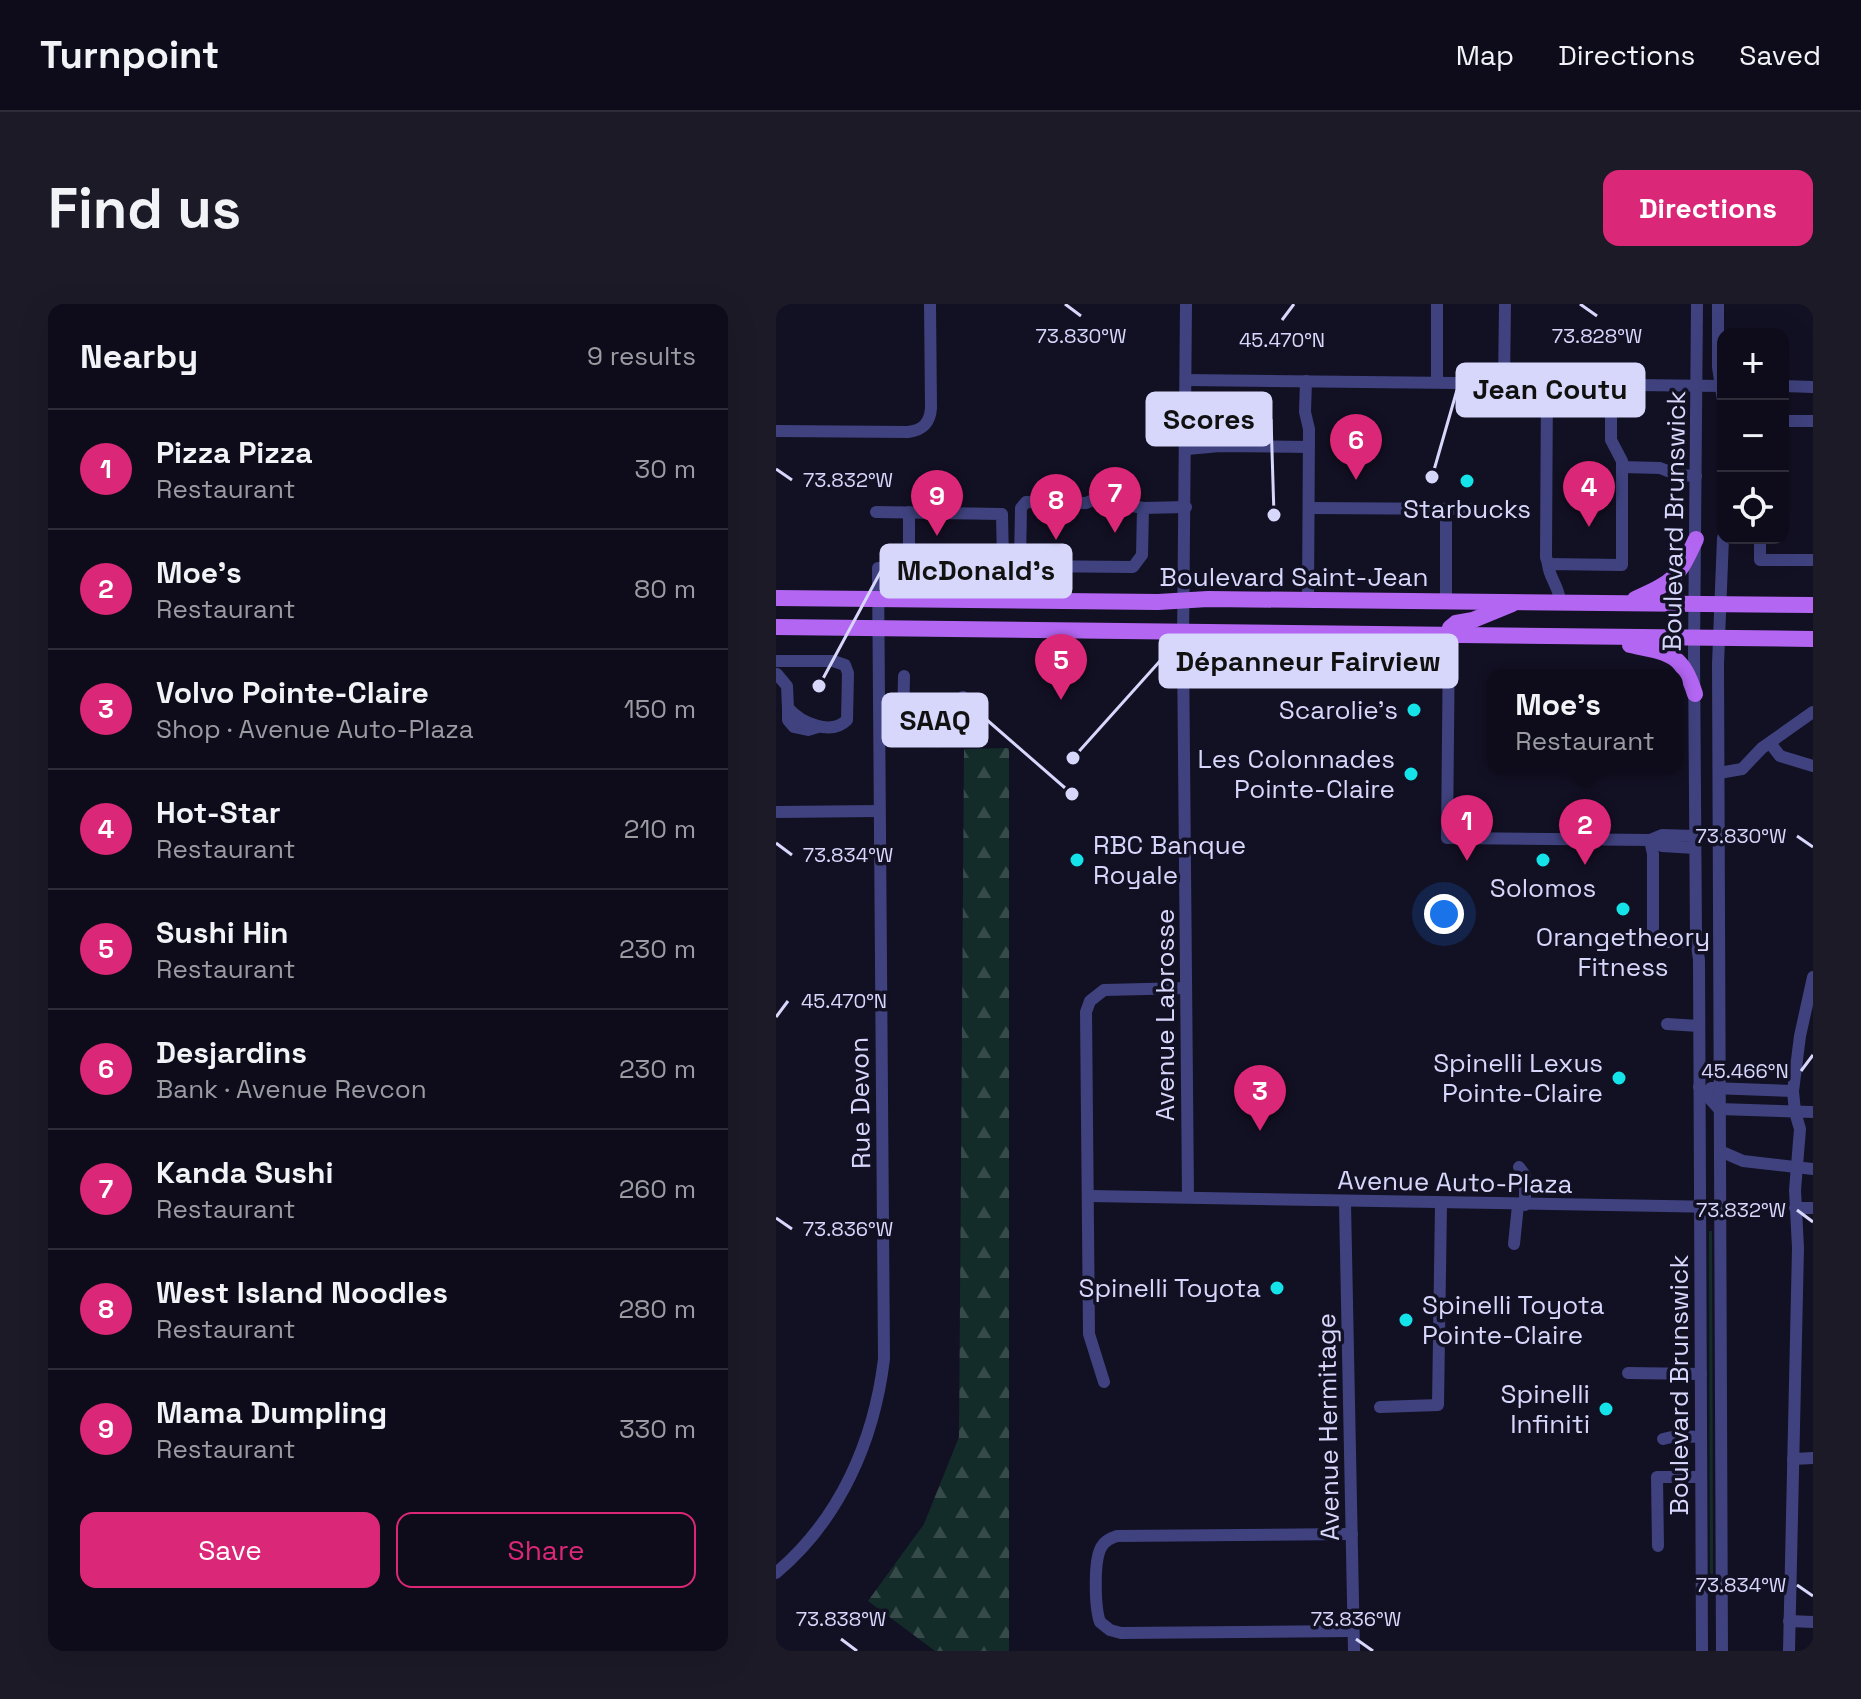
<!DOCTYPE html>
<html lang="en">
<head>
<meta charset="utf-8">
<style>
  body { margin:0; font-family:"Space Grotesk",sans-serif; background:#1c1a27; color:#f1f3f6 }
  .controls { position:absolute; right:24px; top:24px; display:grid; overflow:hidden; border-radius:16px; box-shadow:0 8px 32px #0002 }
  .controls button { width:72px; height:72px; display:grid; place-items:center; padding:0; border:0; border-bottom:2px solid #2e2c39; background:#0e0c1a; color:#f1f3f6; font:40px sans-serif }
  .you { position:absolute; left:668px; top:610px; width:28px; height:28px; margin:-20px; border:6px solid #fff; border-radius:50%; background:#1a73e8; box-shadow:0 0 0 12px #1a73e833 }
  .badge { display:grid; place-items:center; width:52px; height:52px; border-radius:50%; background:#db2777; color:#fff; font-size:26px; font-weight:700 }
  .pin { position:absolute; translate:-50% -66px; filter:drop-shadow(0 2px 4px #0008) }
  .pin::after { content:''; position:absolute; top:42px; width:28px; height:24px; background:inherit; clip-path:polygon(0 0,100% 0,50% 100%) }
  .popup { position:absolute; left:711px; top:365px; width:196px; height:104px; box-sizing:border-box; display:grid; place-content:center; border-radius:16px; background:#0e0c1a; filter:drop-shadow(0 2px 6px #0005); font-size:26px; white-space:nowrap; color:#9b9ba2 }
  .popup b { font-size:30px; color:#f1f3f6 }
  .popup::after { content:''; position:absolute; left:50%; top:100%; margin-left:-16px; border:16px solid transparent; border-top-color:#0e0c1a }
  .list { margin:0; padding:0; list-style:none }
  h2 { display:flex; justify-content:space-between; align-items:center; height:104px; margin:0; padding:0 32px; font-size:34px }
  h2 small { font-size:26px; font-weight:400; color:#9b9ba2 }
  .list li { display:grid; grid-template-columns:52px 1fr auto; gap:24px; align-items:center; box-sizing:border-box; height:120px; padding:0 32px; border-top:2px solid #2e2c39 }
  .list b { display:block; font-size:30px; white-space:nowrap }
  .list p { margin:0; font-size:26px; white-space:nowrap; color:#9b9ba2 }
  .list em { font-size:26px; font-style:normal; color:#9b9ba2 }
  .actions { display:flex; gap:16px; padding:24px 32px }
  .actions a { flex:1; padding:18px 0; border:2px solid #db2777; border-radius:16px; text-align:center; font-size:28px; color:#db2777 }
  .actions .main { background:#db2777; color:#fff }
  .icon { flex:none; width:44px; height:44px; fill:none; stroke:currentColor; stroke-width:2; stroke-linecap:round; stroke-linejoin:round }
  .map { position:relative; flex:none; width:1037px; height:1347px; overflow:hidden; border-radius:16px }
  header { display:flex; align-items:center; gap:48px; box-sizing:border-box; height:112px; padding:0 40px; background:#0e0c1a; border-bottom:2px solid #2e2c39 }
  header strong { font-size:38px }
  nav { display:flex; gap:44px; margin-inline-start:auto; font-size:28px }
  .intro { display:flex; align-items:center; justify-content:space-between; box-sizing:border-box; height:192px; padding:0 48px }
  h1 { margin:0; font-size:56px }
  .button { padding:20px 36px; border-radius:16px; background:#db2777; color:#fff; font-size:28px; font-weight:700 }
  main { display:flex; gap:48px; padding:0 48px }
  aside { flex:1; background:#0e0c1a; border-radius:16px; box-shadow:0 8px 32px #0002 }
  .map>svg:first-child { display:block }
</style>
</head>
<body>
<header>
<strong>Turnpoint</strong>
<nav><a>Map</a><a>Directions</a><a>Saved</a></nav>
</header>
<div class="intro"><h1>Find us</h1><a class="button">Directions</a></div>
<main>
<aside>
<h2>Nearby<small>9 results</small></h2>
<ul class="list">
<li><span class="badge">1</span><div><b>Pizza Pizza</b><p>Restaurant</p></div><em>30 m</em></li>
<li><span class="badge">2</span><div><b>Moe's</b><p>Restaurant</p></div><em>80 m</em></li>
<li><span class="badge">3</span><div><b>Volvo Pointe-Claire</b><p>Shop · Avenue Auto-Plaza</p></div><em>150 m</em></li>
<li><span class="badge">4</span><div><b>Hot-Star</b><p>Restaurant</p></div><em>210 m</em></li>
<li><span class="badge">5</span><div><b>Sushi Hin</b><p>Restaurant</p></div><em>230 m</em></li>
<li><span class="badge">6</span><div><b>Desjardins</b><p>Bank · Avenue Revcon</p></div><em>230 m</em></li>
<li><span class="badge">7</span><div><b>Kanda Sushi</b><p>Restaurant</p></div><em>260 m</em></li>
<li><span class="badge">8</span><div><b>West Island Noodles</b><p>Restaurant</p></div><em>280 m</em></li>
<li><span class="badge">9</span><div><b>Mama Dumpling</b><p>Restaurant</p></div><em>330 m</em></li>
</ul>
<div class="actions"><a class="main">Save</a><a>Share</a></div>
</aside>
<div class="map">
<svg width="1037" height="1347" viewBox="0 0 1037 1347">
  <defs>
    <pattern id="grass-tufts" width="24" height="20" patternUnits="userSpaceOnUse" patternTransform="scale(2)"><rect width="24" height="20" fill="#142c29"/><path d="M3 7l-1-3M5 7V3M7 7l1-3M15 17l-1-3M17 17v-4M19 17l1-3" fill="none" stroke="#354a49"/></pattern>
    <pattern id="forest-firs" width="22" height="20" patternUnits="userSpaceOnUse" patternTransform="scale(2)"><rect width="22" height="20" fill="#142c29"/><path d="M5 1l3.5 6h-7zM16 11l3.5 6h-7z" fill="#354a49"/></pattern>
  </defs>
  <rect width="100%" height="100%" fill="#121023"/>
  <path fill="url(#grass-tufts)" d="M933,927H936L937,1271L934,1269Z"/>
  <path fill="url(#forest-firs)" d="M233,444V1347H159L92,1297L148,1220L183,1133L188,445Z"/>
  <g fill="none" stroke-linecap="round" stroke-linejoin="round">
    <g stroke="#3f427e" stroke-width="12">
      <path d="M410,0L407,342L412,893"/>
      <path d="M661,0V78"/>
      <path d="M921,0L918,349L920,634L923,656L926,1347"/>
      <path d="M942,0V63L947,96"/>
      <path d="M410,76L947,82"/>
      <path d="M530,77L529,108L533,125L532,295"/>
      <path d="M728,79L729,0"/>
      <path d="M771,79L770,253L772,260"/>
      <path d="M1007,82L1037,83"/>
      <path d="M1007,117H1037"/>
      <path d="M0,127L132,128C147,126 154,119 155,104L154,0"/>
      <path d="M411,145L444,142L533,143"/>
      <path d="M846,163L884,164L902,171L920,172"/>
      <path d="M367,204L366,251L357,263L248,262L244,257L245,204L250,198L310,199L331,190L347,200L367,204L410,203"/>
      <path d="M533,204L698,205"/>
      <path d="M100,208L226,210L227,257"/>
      <path d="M984,234V256H1037"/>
      <path d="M133,256V208"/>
      <path d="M208,256V296"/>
      <path d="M254,296L255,262"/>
      <path d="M670,296V205"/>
      <path d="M784,297C783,282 773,274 772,260L846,261V157L835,136V80"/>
      <path d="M673,331L671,534L874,536L886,531L919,532"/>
      <path d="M1,370L11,382L12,404C25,419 55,432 71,416L72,369L69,361L57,357H1"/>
      <path d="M128,372L127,420C140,436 161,442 180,433L183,404L187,393"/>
      <path d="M12,404V416L18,423L32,426L42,423"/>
      <path d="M994,439L1004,452L1037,462"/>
      <path d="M943,469L966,465L986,444L1037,408"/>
      <path d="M0,508L103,507"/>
      <path d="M874,536L877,550V638H920"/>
      <path d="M874,536L886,542L919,544"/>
      <path d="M891,720L923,722"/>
      <path d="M923,783L943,805L1037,808"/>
      <path d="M935,784L1017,787"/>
      <path d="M944,847L967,857L1037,865"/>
      <path d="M743,863L749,871V901"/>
      <path d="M314,892L944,903"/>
      <path d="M569,899L578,1347"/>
      <path d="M1019,904H1037"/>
      <path d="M738,940L742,901"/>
      <path d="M852,1069L925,1070"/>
      <path d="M328,1078L313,1030L310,708L314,697L328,686L410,684"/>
      <path d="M604,1103L662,1101L665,900"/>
      <path d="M887,1135L900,1132L925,1133"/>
      <path d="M1017,1155L1037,1154"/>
      <path d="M576,1230L341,1232C335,1234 329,1237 326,1242C317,1255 319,1304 324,1318L334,1326L345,1329L577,1327"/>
      <path d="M882,1242L881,1173H925"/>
      <path d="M0,1269C64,1215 98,1137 108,1055L102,264H120L135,255L244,257"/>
      <path d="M1013,1317L1037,1318"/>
      <path d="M946,1347L942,360L947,234"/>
      <path d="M1013,1347L1022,944L1019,886L1024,825L1019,808L1017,787L1024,732L1037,673"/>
    </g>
    <g stroke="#b366f2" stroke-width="16">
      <path d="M0,294L382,298L432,295L1037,301"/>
      <path d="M859,295C899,277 902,274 920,235"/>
      <path d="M0,323L1037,335"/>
      <path d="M673,331L674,324L680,319L697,316L736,300"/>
      <path d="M854,341C894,349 906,349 919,390"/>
    </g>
  </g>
  <path fill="none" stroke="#d7d6fb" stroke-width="3" d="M289,0L305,12M804,0L821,12M506,16L518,0M0,165L16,176M1021,532L1037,543M0,539L16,551M0,713L12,697M1025,767L1037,751M1021,906L1037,918M0,914L16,925M1021,1281L1037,1292M65,1335L81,1347M580,1335L597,1347"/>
  <g fill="#14e4e9" stroke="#121023" stroke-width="3">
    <circle cx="691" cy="177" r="8"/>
    <circle cx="638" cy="406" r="8"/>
    <circle cx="635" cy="470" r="8"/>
    <circle cx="301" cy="556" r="8"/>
    <circle cx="767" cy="556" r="8"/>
    <circle cx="847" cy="605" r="8"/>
    <circle cx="843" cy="774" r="8"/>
    <circle cx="501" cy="984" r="8"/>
    <circle cx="630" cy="1016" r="8"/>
    <circle cx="830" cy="1105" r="8"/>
  </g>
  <g text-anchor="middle" stroke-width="7" stroke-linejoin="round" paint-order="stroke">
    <g font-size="26" fill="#d7d6fb" stroke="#121023" text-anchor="end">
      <text x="691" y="214" text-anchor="middle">Starbucks</text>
      <text x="622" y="415">Scarolie's</text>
      <text x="619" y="464">Les Colonnades<tspan x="619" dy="30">Pointe-Claire</tspan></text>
      <text x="317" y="550" text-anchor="start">RBC Banque<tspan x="317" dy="30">Royale</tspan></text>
      <text x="767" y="593" text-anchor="middle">Solomos</text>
      <text x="847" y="642" text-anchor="middle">Orangetheory<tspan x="847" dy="30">Fitness</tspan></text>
      <text x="827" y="768">Spinelli Lexus<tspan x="827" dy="30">Pointe-Claire</tspan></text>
      <text x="485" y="993">Spinelli Toyota</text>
      <text x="646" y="1010" text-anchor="start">Spinelli Toyota<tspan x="646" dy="30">Pointe-Claire</tspan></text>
      <text x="814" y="1099">Spinelli<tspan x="814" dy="30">Infiniti</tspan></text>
    </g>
    <g font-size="26" fill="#d7d6fb" stroke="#121023">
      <text transform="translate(898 217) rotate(-89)" y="9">Boulevard Brunswick</text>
      <text x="518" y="282">Boulevard Saint-Jean</text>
      <text transform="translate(389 711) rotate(-90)" y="9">Avenue Labrosse</text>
      <text transform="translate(84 799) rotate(-91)" y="9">Rue Devon</text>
      <text transform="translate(679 878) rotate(1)" y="9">Avenue Auto-Plaza</text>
      <text transform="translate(903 1081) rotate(-90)" y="9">Boulevard Brunswick</text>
      <text transform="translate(552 1123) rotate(-91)" y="9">Avenue Hermitage</text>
    </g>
  </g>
  <g font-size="20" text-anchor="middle" fill="#d7d6fb" stroke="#121023" stroke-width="7" stroke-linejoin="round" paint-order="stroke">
    <text x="305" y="39">73.830°W</text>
    <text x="821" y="39">73.828°W</text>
    <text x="506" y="43">45.470°N</text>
    <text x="72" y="183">73.832°W</text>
    <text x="965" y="539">73.830°W</text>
    <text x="72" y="558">73.834°W</text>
    <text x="68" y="704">45.470°N</text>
    <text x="969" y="774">45.466°N</text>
    <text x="965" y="913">73.832°W</text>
    <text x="72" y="932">73.836°W</text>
    <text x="965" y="1288">73.834°W</text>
    <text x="65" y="1322">73.838°W</text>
    <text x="580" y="1322">73.836°W</text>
  </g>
  <path fill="none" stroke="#d7d6fb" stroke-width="3" d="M656 173L681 86M498 211L495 115M43 382L105 267M297 454L384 357M296 490L211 416"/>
  <g fill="#d7d6fb" stroke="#121023" stroke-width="3">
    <circle cx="656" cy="173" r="8"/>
    <circle cx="498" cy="211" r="8"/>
    <circle cx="43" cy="382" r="8"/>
    <circle cx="297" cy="454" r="8"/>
    <circle cx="296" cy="490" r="8"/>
  </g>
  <g fill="#d7d6fb" stroke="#d7d6fb" stroke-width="3">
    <rect x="681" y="60" width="187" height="52" rx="8"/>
    <rect x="371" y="89" width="124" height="52" rx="8"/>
    <rect x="105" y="241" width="190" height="52" rx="8"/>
    <rect x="384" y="331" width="297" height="52" rx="8"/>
    <rect x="107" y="390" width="104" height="52" rx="8"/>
  </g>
  <g font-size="28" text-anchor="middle" font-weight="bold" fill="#111">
    <text x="774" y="95">Jean Coutu</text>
    <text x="433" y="125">Scores</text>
    <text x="200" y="276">McDonald's</text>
    <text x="532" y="367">Dépanneur Fairview</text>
    <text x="159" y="426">SAAQ</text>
  </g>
</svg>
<div class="controls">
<button>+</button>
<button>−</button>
<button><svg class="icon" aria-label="locate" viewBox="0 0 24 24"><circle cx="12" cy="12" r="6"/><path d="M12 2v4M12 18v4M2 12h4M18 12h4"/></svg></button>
</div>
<div class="you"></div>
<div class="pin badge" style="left:691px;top:557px">1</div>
<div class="pin badge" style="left:809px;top:561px">2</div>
<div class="popup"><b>Moe's</b>Restaurant</div>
<div class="pin badge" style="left:484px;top:827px">3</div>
<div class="pin badge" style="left:813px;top:223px">4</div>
<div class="pin badge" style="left:285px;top:396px">5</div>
<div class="pin badge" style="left:580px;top:176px">6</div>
<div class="pin badge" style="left:339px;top:229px">7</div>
<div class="pin badge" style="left:280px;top:236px">8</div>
<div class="pin badge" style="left:161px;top:232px">9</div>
</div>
</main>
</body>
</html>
